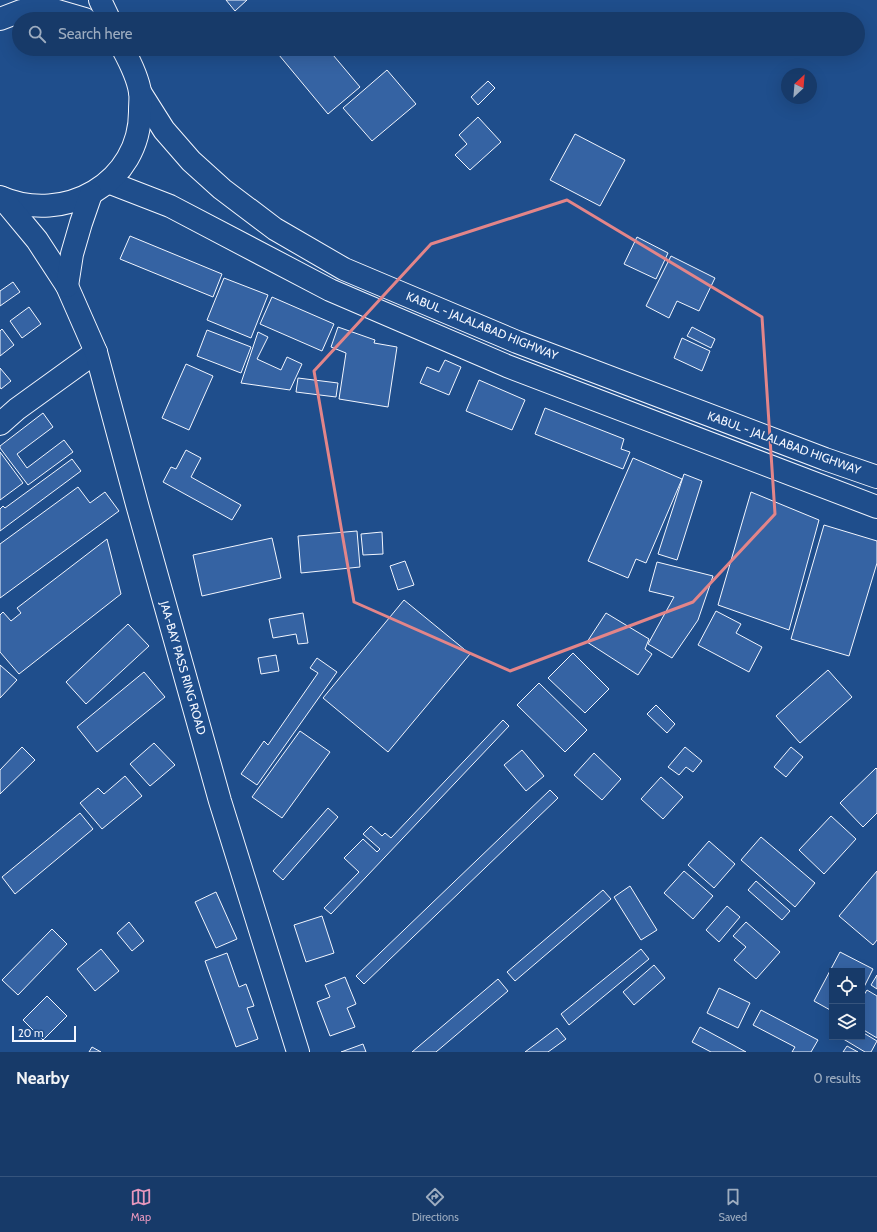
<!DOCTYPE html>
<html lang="en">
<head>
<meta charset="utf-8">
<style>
  body { margin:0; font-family:Cabin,sans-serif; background:#20416f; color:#f1f3f6 }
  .controls { position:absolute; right:12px; bottom:12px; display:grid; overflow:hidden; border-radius:0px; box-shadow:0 4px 16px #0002 }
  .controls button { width:36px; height:36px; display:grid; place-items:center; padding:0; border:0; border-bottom:1px solid #36547d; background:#173a69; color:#f1f3f6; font:20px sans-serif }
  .compass { position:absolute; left:781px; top:68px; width:36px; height:36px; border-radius:50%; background:#173a69; box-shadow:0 4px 16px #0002; rotate:26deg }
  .scale { position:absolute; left:12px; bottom:10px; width:64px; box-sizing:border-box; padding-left:4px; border:2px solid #f2f6ff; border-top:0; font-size:11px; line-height:14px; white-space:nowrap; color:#f2f6ff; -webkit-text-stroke:3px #1f4e8c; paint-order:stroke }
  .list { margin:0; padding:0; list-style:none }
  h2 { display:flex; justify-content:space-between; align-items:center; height:52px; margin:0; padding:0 16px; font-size:17px }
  h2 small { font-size:13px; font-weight:400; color:#9eadc0 }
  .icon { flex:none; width:22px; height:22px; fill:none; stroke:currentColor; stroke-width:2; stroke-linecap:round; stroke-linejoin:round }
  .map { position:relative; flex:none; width:877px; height:1052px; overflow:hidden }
  .search { position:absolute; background:#173a69; box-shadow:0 4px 16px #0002; left:12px; right:12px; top:12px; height:44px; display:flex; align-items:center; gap:10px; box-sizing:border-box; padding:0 14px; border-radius:22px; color:#9eadc0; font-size:15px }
  .sheet { height:124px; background:#173a69 }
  nav { display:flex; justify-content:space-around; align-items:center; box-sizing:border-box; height:56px; border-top:1px solid #36547d; background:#173a69; font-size:11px; color:#9eadc0 }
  nav a { display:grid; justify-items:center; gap:2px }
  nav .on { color:#e797bd }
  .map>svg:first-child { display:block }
</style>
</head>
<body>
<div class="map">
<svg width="877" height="1052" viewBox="0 0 877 1052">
  <rect width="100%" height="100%" fill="#1f4e8c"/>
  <g fill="#3563a3" stroke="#f2f6ff">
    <path d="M226,0H247L235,11Z"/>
    <path d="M274,49H328L360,87L328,114Z"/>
    <path d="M387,70L416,104L372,141L343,108Z"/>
    <path d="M488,81L495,88L478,105L471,97Z"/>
    <path d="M478,117L501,142L470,170L455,155L467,144L459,135Z"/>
    <path d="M575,134L625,160L600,206L550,180Z"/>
    <path d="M130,236L222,274L213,297L120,259Z"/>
    <path d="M637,237L668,253L656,279L624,264Z"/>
    <path d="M671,256L715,278L699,311L677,301L669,318L646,306Z"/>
    <path d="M224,278L268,295L251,338L207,320Z"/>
    <path d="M13,282L20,292L0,306V291Z"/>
    <path d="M272,297L334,324L322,351L260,324Z"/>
    <path d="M29,307L41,324L22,338L10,321Z"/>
    <path d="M338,327L375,340L374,343L397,347L388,407L339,399L346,353L331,347Z"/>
    <path d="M692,327L715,339L711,348L687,336Z"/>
    <path d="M2,329L14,345L0,356V331Z"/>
    <path d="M207,330L251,347L241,373L197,356Z"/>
    <path d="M258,332L268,337L257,359L281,370L287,357L302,364L290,390L241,383Z"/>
    <path d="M682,338L710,351L702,371L674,358Z"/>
    <path d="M445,360L461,367L449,395L420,383L427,367L439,372Z"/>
    <path d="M186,364L213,376L189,430L162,418Z"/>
    <path d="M0,368L11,381L1,389L0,387Z"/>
    <path d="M298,378L338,383L336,397L296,392Z"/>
    <path d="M479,380L525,400L512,430L466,411Z"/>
    <path d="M545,408L624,439L621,449L630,452L623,469L535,434Z"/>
    <path d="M43,413L53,427L17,454L27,468L64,440L73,452L28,485L0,448V446Z"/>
    <path d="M186,450L201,458L191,477L241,505L232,520L163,482L171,467L176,469Z"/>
    <path d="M0,452L23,483L0,500Z"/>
    <path d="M633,458L682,479L646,563L636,559L628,578L588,561Z"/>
    <path d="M72,459L81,471L0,531V509L3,506L5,508Z"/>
    <path d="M684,474L702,481L677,560L658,554Z"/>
    <path d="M78,487L90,503L105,492L119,511L0,598V544Z"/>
    <path d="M751,492L819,520L789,630L718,605Z"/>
    <path d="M824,525L877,541V563L849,656L791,639Z"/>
    <path d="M357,531L360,567L301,573L298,536Z"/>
    <path d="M382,532L383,554L363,555L361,534Z"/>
    <path d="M272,538L281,578L202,596L193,555Z"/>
    <path d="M107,539L121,594L19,674L0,652V615L3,612L11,621L21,613L17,608Z"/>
    <path d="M405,561L414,585L398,590L390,566Z"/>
    <path d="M657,562L713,576L698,620L672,658L648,644L674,597L649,591Z"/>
    <path d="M404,600L470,654L388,752L323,698Z"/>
    <path d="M716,611L741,624L736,633L762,647L749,672L698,645Z"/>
    <path d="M303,613L308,643L298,644L296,634L273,638L269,619Z"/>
    <path d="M606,613L649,639L645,649L652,654L638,675L587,642Z"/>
    <path d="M128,624L149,646L86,704L66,682Z"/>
    <path d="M573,653L609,689L585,713L548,678Z"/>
    <path d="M276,655L279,671L261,674L258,658Z"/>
    <path d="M317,658L337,672L257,785L241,774L264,741L268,745L318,673L310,668Z"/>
    <path d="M0,665L17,680L0,698Z"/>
    <path d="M828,670L852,697L800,743L776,716Z"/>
    <path d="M144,672L165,697L97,752L77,727Z"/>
    <path d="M539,683L587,730L565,752L517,705Z"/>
    <path d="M656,705L675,724L667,733L647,714Z"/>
    <path d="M503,720L509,726L331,914L324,908L359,872L344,858L363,839L377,852L380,849L363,834L371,826L382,836L385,833L391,838Z"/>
    <path d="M300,731L330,752L282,818L252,797Z"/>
    <path d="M154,743L175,765L150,786L130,764Z"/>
    <path d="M22,747L35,760L0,794V770Z"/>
    <path d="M685,747L702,761L693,772L686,767L679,775L668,767Z"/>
    <path d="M791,747L803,757L786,777L774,767Z"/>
    <path d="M522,750L544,776L526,791L504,765Z"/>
    <path d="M594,753L621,779L602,800L574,775Z"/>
    <path d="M876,768L877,769V813L863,827L840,803Z"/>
    <path d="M125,776L142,796L102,829L80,803L98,788L104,794Z"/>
    <path d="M661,777L683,797L663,819L641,799Z"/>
    <path d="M550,790L558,798L364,984L356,976Z"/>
    <path d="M328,808L338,817L283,880L273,871Z"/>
    <path d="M80,813L93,829L15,894L2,877Z"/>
    <path d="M831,816L856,839L824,874L799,850Z"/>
    <path d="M761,837L815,883L795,907L741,860Z"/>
    <path d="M709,841L735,864L714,888L688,865Z"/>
    <path d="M684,871L713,896L693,919L664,893Z"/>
    <path d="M877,871V940L873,945L839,916Z"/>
    <path d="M756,881L790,911L782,920L748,890Z"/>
    <path d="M630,886L657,930L641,940L614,897Z"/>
    <path d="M603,890L611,899L515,981L507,972Z"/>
    <path d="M216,892L237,939L216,948L195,902Z"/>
    <path d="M727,906L740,917L719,942L706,930Z"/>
    <path d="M322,916L334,953L306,962L294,925Z"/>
    <path d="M129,922L144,941L132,951L117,933Z"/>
    <path d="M746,922L780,952L756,979L734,960L746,947L733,936Z"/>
    <path d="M52,929L67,944L18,995L2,980Z"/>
    <path d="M101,949L119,971L95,991L77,969Z"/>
    <path d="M641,949L649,959L569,1025L561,1014Z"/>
    <path d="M840,952L873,969L862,991V971H832V1011L814,1001Z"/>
    <path d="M227,953L239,987L246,984L254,1006L247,1008L258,1039L236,1047L205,961Z"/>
    <path d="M654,965L665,978L634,1005L623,992Z"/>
    <path d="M877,975V989L871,985Z"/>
    <path d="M345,977L356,1004L347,1008L355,1027L330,1036L317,1002L330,997L325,985Z"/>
    <path d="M498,979L508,991L436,1052H412Z"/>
    <path d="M719,988L750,1003L738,1028L707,1013Z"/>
    <path d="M867,990L877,996V1038L862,1029V998Z"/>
    <path d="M47,996L67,1016L43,1040L23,1020Z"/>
    <path d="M761,1010L818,1040L811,1052H792L795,1047L753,1025Z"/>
    <path d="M700,1027L746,1052H711L692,1042Z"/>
    <path d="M557,1028L566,1039L548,1052H525Z"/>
    <path d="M862,1032L877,1041L871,1052H865L840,1037H862Z"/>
    <path d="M363,1044L366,1052H341Z"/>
    <path d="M847,1046L858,1052H843Z"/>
    <path d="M92,1047L101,1052H89Z"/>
  </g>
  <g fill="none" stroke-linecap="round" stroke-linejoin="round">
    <defs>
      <path id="minor" d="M0,424L17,409L96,352"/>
      <g id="highway">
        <path d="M100,0L109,19"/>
        <path d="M0,19L21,11L54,10L85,19"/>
        <path d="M140,92L164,130L191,161L222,189L275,229L344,269L517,342L825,459L877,477"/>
        <path d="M108,182L170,206L330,290L507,366L877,507"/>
        <path d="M0,197C64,225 141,183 140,110C140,104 141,97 140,92C138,78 130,62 123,49"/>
        <path d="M2,198L37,240L67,286L96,352L138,508L220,801L298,1052"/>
        <path d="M67,286L72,254L81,223L91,194"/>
      </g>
    </defs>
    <use href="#minor" stroke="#f2f6ff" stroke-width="24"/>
    <use href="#highway" stroke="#f2f6ff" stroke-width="24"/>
    <use href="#minor" stroke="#1f4e8c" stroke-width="22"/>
    <use href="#highway" stroke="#1f4e8c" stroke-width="22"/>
  </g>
  <path fill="none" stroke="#e38589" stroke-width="3" stroke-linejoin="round" d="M567,200L762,317L775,514L693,602L510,671L354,602L314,371L431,244Z"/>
  <g text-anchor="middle" stroke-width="3" stroke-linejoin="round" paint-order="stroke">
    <g font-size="12" fill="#f2f6ff" stroke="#1f4e8c">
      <text transform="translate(482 326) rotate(22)" y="4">KABUL - JALALABAD HIGHWAY</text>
      <text transform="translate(784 443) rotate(20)" y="4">KABUL - JALALABAD HIGHWAY</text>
      <text transform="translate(183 668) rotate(74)" y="4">JAA-BAY PASS RING ROAD</text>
    </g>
  </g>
</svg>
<div class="controls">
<button><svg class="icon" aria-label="locate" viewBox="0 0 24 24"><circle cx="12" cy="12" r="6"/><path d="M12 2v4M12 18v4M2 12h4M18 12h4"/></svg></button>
<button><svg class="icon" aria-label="layers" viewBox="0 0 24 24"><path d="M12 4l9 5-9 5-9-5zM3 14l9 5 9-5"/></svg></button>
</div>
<svg class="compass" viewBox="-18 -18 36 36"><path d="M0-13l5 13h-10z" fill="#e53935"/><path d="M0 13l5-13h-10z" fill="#9eadc0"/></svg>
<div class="scale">20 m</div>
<div class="search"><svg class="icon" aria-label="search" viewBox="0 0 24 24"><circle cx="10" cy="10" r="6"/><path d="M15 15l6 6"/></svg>Search here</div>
</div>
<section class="sheet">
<h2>Nearby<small>0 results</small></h2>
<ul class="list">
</ul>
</section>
<nav>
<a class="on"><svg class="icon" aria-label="map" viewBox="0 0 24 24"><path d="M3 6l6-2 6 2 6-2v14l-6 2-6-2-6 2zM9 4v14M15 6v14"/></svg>Map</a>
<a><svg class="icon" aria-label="directions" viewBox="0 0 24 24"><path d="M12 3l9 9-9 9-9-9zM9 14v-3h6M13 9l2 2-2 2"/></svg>Directions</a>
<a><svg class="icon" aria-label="saved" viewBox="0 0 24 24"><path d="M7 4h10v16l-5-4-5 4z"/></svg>Saved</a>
</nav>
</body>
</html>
